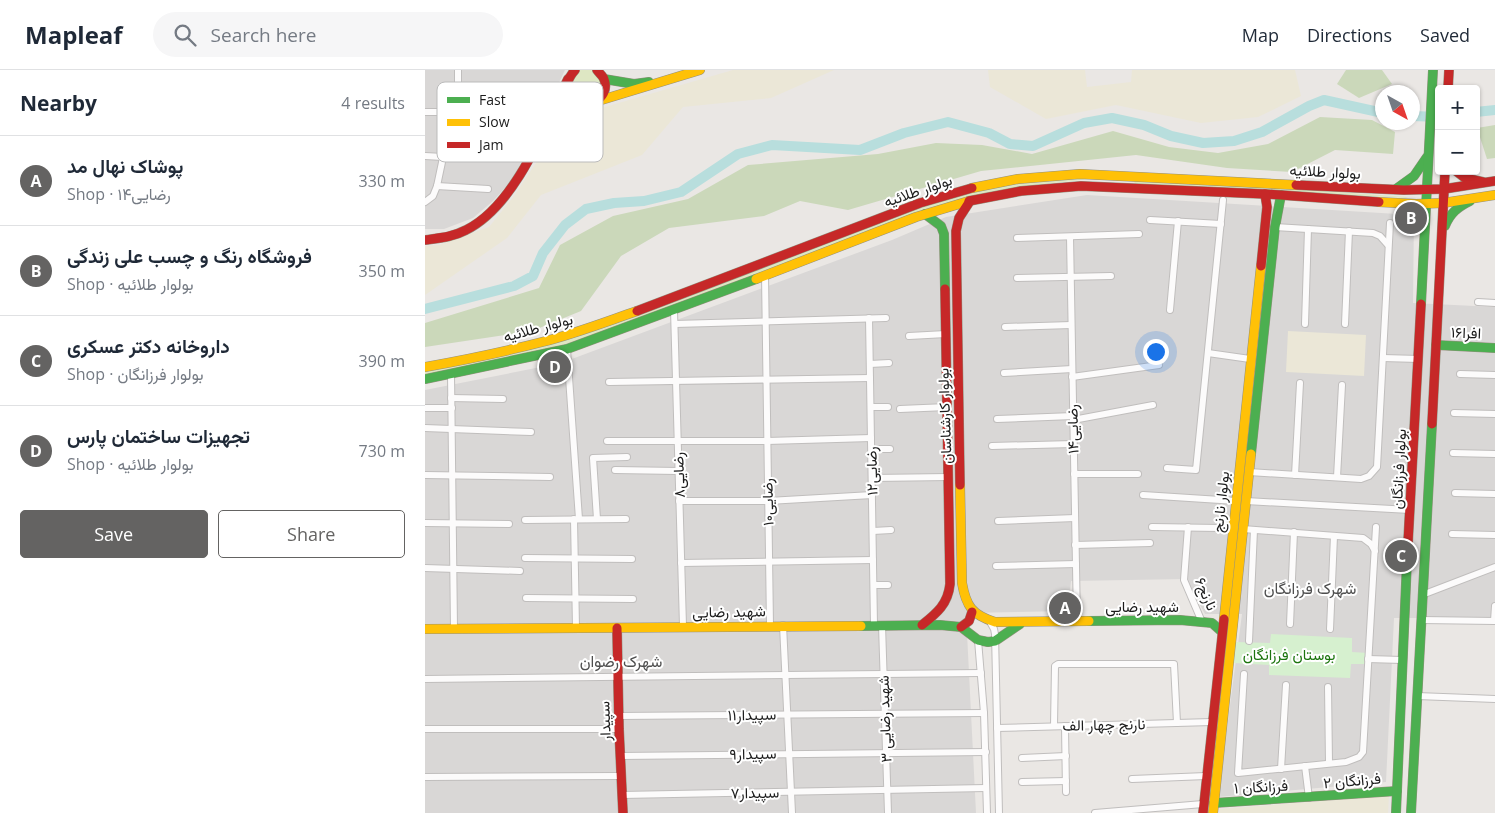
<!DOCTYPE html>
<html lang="en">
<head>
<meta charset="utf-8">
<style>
  body { margin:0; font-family:"Open Sans",Vazirmatn,sans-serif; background:#f6f6f7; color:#1f2937 }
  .controls { position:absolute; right:15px; top:15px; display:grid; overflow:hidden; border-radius:5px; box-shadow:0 1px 4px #0004 }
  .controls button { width:45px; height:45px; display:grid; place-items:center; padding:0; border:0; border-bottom:1px solid #e0e1e3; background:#fff; color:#1f2937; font:25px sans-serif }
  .compass { position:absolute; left:950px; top:15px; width:45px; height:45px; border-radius:50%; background:#fff; box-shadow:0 1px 4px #0004; rotate:140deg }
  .you { position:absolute; left:730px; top:281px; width:18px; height:18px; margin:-12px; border:4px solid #fff; border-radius:50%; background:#1a73e8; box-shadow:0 0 0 8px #1a73e833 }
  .badge { display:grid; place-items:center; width:32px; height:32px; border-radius:50%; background:#646362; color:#fff; font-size:16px; font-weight:700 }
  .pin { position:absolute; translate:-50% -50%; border:2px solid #fff; box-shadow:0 1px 5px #0006 }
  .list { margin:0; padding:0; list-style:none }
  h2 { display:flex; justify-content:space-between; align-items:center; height:65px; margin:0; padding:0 20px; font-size:21px }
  h2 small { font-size:16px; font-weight:400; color:#747a83 }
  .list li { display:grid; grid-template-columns:32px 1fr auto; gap:15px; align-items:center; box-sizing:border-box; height:90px; padding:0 20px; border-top:1px solid #e0e1e3 }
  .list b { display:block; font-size:19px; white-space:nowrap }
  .list p { margin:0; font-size:16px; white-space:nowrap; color:#747a83 }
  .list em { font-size:16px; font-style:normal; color:#747a83 }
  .actions { display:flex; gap:10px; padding:15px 20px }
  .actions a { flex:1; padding:11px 0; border:1px solid #646362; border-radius:5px; text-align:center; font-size:18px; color:#646362 }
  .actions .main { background:#646362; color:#fff }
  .icon { flex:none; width:28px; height:28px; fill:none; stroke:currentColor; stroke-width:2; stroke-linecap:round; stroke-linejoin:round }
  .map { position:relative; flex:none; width:1070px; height:743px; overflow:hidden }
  header { display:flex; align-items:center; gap:30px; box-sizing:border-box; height:70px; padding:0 25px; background:#fff; border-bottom:1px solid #e0e1e3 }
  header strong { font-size:24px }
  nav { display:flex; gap:28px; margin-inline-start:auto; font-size:18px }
  .search { width:350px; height:45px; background:#f6f6f7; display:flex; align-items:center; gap:12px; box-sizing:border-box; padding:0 18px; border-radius:28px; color:#747a83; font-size:19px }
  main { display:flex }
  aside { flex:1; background:#fff }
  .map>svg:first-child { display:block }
</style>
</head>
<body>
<header>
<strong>Mapleaf</strong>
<div class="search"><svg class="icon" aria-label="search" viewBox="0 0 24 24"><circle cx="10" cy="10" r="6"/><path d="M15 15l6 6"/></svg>Search here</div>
<nav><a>Map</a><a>Directions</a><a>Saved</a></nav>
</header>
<main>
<aside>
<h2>Nearby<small>4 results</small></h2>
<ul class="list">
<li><span class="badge">A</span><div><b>پوشاک نهال مد</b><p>Shop · رضایی۱۴</p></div><em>330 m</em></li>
<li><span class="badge">B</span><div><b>فروشگاه رنگ و چسب علی زندگی</b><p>Shop · بولوار طلائیه</p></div><em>350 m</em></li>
<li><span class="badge">C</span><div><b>داروخانه دکتر عسکری</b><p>Shop · بولوار فرزانگان</p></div><em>390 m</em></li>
<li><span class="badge">D</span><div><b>تجهیزات ساختمان پارس</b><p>Shop · بولوار طلائیه</p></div><em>730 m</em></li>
</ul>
<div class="actions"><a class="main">Save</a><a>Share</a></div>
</aside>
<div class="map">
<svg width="1070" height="743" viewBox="0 0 1070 743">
  <rect width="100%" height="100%" fill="#eae7e4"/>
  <g fill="#d9d7d6">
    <path d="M0,0H140L88,109L68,131L48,148L19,159H0Z"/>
    <path d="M662,125L989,145L988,233L1070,237V548H969L961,712L793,727L817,544H780L761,509L646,511L643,541L541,543L551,743H0V320L136,293L467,170L521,147Z"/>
  </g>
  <g fill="#ebe7d7">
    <path d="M308,0H409L346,28L258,37L217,85L116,125L82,168L0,225V176L14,175L64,157L89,126L129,66L173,39Z"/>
    <path d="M563,0H660L662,17L706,12L707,0H870L876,26L833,47L776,53L691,35L621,49L565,17Z"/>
    <path d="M863,261L941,265L939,306L861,302Z"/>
    <path d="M964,726L963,743H794V739Z"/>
  </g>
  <g fill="#dee7c3">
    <circle cx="161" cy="15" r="16"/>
    <path d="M658,107L665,109L601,116L441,163L154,270L111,283L0,306V301L110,278L518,129L599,111Z"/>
    <path d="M709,111L801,114L983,127L981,128L710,114Z"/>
  </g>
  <g fill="#cbd8ba">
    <path d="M921,0H957L967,14L934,28L912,14Z"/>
    <path d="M895,47L947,50L970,62L968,84L910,80L867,102L802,98L711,85L556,101L423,140L375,131L339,146L244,158L196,186L156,241L107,261L0,277V253L114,218L135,175L188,146L263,129L323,95L453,84L511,73L557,75L607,84L688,61L744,77L793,83L843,74Z"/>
    <path d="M1070,55V88L1062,89L1052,58Z"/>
  </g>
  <path fill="#d6f0cf" d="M846,564L927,568V582L943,583L942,594H926L925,608L844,605V595L809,593L810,572L845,573Z"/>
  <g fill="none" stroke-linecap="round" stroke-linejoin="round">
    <g stroke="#b8dedd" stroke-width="10">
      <path d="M1051,42L1070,40"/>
      <path d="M988,46L1014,47"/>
      <path d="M0,239L89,216L108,206L118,183L140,155L161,139L189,133L219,131L256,122L313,84L347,75L435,80L479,63L523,52L564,63L585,74L608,76L659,53L687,48L719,55L746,66L778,73L809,71L837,62L884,36L899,30L958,43"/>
    </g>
    <defs>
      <g id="street">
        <path d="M30,30L122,20"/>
        <path d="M0,42H27"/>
        <path d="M21,75L89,74"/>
        <path d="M0,86L18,87"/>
        <path d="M12,116L63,119"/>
        <path d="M0,132L8,126L12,116L33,16V0"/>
        <path d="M725,150L796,154"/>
        <path d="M850,157L948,163L955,166L963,175"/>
        <path d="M645,167L652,551"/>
        <path d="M592,168L714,164"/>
        <path d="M340,205L345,555"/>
        <path d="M592,208L686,206"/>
        <path d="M1053,232L1070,233"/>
        <path d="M249,240L258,556"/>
        <path d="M745,240L753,151"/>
        <path d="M444,248L449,555"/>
        <path d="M250,254L461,248"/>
        <path d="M880,254L883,159"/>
        <path d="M920,254L924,161"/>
        <path d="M580,257L646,255"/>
        <path d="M484,266L521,264"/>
        <path d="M142,279L154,449"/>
        <path d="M783,283L825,289"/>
        <path d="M958,288L994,289"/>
        <path d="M445,294L464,293"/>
        <path d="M579,303L647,299"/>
        <path d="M26,304L29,559"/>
        <path d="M1035,304L1070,305"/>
        <path d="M647,307L734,295"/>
        <path d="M184,312L445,308"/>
        <path d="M26,328L78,329"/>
        <path d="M446,337H463"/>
        <path d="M0,338H27"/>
        <path d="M475,339L522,337"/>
        <path d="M1029,343L1070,344"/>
        <path d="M572,349L648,346"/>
        <path d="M648,350L728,335"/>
        <path d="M0,358L106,362"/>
        <path d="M182,371H342L446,368"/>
        <path d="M567,376L648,374"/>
        <path d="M447,379H465"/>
        <path d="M1028,383L1070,384"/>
        <path d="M742,398L771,400L798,130"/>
        <path d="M190,400L253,401"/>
        <path d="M824,402L936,409L944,406L952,397L965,153"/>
        <path d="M649,404H713"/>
        <path d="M0,405L125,407"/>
        <path d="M870,405L875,313"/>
        <path d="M912,407L917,315"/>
        <path d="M447,408L524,407"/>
        <path d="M1030,423L1070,424"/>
        <path d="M718,425L811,431"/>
        <path d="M254,431H343L447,425"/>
        <path d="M821,431L985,440"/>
        <path d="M149,449L151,558"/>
        <path d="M172,449L168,388L202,387"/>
        <path d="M100,450L201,449"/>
        <path d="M573,451L650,448"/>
        <path d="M0,453L84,454"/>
        <path d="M727,457L794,458"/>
        <path d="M763,457L759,510L777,552"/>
        <path d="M818,459L938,468L946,474L950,481"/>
        <path d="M448,461L466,460"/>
        <path d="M1027,464L1070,465"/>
        <path d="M650,475L725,473"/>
        <path d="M100,488L207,489"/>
        <path d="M256,493L448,490"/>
        <path d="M571,496L651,494"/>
        <path d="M0,498L95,501"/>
        <path d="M449,515H463"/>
        <path d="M997,525L1070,497"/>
        <path d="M101,528L208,529"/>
        <path d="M564,550L569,559L570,564L574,743"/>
        <path d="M996,550L1070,551"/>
        <path d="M1069,551L1070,536"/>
        <path d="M865,554L869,462"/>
        <path d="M358,555L367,743"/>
        <path d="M457,555L463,743"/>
        <path d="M905,559L909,466"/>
        <path d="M553,570L559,643L562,743"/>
        <path d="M824,571L829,460"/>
        <path d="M943,589L977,590"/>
        <path d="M819,604L813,703L921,692L934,687L938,682L951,457"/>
        <path d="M0,609L556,603"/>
        <path d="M903,617L904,693"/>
        <path d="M992,626L1070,629"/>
        <path d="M194,646L559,643"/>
        <path d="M629,656L630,596L633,594H749L752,653"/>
        <path d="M640,656L641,722"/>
        <path d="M572,658L787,652"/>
        <path d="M0,659H194"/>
        <path d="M195,686L561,682"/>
        <path d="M597,688L641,686"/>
        <path d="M880,696L884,728"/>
        <path d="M856,699L861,615"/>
        <path d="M0,707L196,706"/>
        <path d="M707,709L781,706"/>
        <path d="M597,712L641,711"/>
        <path d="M197,725L561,718"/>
        <path d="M670,743L778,734"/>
      </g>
      <g id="fast">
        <path d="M179,9L209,14L224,12"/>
        <path d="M971,119L989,106L1002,87"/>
        <path d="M500,144L516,156L519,164L520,219"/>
        <path d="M1020,156C1025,143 1033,137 1045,131"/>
        <path d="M996,234L1008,0"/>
        <path d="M1011,275L1070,278"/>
        <path d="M0,309L142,279L331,209"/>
        <path d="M826,384L850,157L856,125"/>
        <path d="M664,551L755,550L787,553L796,561"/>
        <path d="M436,556L515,555L536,557L553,570L563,572L570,571L595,554"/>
        <path d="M789,733L972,721"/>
        <path d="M971,743L982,491"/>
        <path d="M986,743L1007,354"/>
      </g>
      <g id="slow">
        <path d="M173,31L275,0"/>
        <path d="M547,118L593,109L655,104L871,115"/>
        <path d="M954,132L991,134L1018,133L1070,125"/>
        <path d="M331,209L491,147L544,131"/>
        <path d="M0,297C39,290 78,282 117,272C149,264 180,252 212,241"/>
        <path d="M535,415L537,513C541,536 547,545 570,552L664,551"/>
        <path d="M799,549L836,196"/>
        <path d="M0,559L436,556"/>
        <path d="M788,743L826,384"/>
      </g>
      <g id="jam">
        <path d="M150,0C143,8 140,15 145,25C156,44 187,30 179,9C178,6 174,3 172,0"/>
        <path d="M1023,19L1024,0"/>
        <path d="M113,78L133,57L162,35"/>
        <path d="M1031,101L1040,108L1058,112"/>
        <path d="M871,115L979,120L1019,119L1070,111"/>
        <path d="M544,131L596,121L656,116L840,124L954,132"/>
        <path d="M0,170C14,168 28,167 41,160C90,136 120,57 143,9"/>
        <path d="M836,196L842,137L840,124"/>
        <path d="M212,241L495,133L547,118"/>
        <path d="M1007,354L1020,101"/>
        <path d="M535,415L531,161L534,148L545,131"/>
        <path d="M982,491L996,234"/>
        <path d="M497,555C512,543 523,534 525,514L520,219"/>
        <path d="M536,557L544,551L547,542"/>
        <path d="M192,558L194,659L198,743"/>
        <path d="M778,743L799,549"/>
      </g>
    </defs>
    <use href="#street" stroke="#c0bebd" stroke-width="8"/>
    <use href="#fast" stroke="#94907d" stroke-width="10"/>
    <use href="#slow" stroke="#94907d" stroke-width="10"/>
    <use href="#jam" stroke="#94907d" stroke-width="10"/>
    <use href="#street" stroke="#fcfbfb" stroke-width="6"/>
    <use href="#fast" stroke="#4caf50" stroke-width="9"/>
    <use href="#slow" stroke="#ffc107" stroke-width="9"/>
    <use href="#jam" stroke="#c62828" stroke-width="9"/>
  </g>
  <g text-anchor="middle" stroke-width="4" stroke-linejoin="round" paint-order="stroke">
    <g font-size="15" fill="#1c1c1c" stroke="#fff">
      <text transform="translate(900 102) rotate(3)" y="5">بولوار طلائیه</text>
      <text transform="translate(493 121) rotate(-19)" y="5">بولوار طلائیه</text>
      <text transform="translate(113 258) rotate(-15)" y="5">بولوار طلائیه</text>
      <text transform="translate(1041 263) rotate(2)" y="5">۱۶افرا</text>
      <text transform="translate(520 346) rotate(-92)" y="5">بولوار کارشناسان</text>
      <text transform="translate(648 359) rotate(-91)" y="5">رضایی۱۴</text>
      <text transform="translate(974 399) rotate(-87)" y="5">بولوار فرزانگان</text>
      <text transform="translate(447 401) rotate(-91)" y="5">رضایی۱۲</text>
      <text transform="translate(254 405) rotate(-92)" y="5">رضایی۸</text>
      <text transform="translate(343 432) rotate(-91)" y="5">رضایی۱۰</text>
      <text transform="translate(796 432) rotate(-84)" y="5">بولوار نارنج</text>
      <text transform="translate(781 524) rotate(67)" y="5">نارنج۶</text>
      <text x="717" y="542">شهید رضایی</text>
      <text transform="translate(304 542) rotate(-1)" y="5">شهید رضایی</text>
      <text transform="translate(327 645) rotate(-1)" y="5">سپیدار۱۱</text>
      <text transform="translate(460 649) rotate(-92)" y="5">شهید رضایی ۳</text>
      <text transform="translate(180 651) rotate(-92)" y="5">سپیدار</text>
      <text transform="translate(679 655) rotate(-1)" y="5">نارنج چهار الف</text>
      <text transform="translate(328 684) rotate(-1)" y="5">سپیدار۹</text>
      <text transform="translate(927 711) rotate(-5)" y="5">فرزانگان ۲</text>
      <text transform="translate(836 717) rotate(-3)" y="5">فرزانگان ۱</text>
      <text transform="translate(330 723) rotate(-1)" y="5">سپیدار۷</text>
    </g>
    <g font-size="15" fill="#1c750e" stroke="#fff">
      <text x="864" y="590">بوستان فرزانگان</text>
    </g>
    <g font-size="16" fill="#4f4f4f" stroke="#fff">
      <text x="885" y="524">شهرک فرزانگان</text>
      <text x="196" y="597">شهرک رضوان</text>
    </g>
  </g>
  <rect x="12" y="12" width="166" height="80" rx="8" fill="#fff" stroke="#bbb" stroke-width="1"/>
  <rect x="22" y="27" width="23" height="6" fill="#4caf50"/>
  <rect x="22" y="49" width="23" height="7" fill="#ffc107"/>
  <rect x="22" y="72" width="23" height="6" fill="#c62828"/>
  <g font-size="14" fill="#1c1c1c">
    <text x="54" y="35">Fast</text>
    <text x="54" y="57">Slow</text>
    <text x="54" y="80">Jam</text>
  </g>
</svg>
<div class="controls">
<button>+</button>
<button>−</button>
</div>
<svg class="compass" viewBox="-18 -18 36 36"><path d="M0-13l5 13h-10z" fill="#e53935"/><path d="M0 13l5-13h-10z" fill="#747a83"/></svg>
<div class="you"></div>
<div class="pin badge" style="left:640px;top:538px">A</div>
<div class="pin badge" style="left:986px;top:148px">B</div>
<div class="pin badge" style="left:976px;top:486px">C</div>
<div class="pin badge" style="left:130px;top:297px">D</div>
</div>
</main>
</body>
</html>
